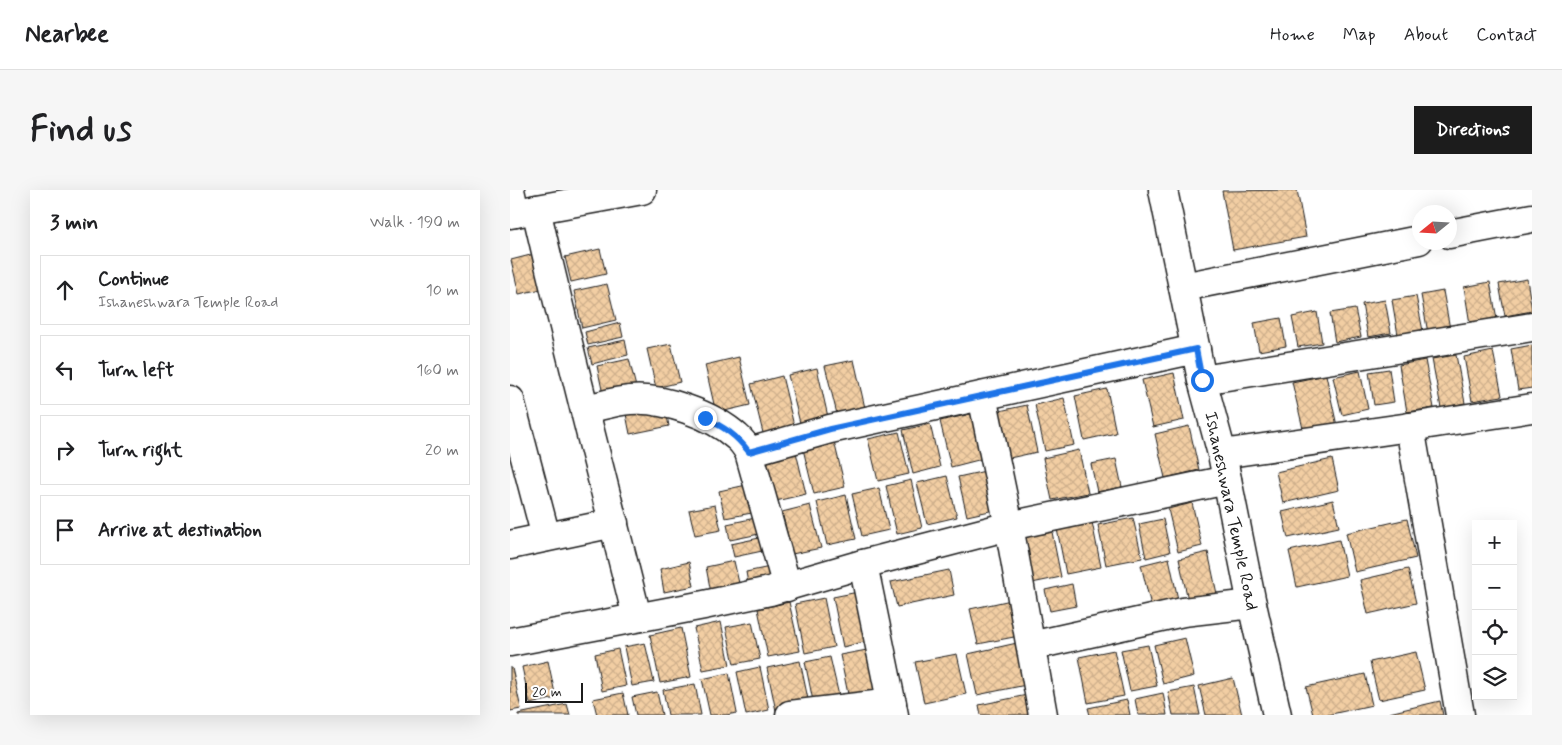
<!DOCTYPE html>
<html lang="en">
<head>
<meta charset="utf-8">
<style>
  body { margin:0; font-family:Mynerve,sans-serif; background:#f6f6f6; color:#202124 }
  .controls { position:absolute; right:15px; bottom:15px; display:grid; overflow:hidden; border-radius:0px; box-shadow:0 5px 20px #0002 }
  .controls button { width:45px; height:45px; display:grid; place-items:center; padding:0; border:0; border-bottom:1px solid #e0e0e0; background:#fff; color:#202124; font:25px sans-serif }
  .compass { position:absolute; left:902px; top:15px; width:45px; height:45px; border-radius:50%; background:#fff; box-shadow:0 5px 20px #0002; rotate:252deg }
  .scale { position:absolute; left:15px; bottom:12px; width:58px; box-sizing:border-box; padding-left:5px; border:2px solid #1c1c1c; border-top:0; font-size:14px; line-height:18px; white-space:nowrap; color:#1c1c1c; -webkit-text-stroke:4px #fff; paint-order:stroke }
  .stop { position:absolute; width:15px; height:15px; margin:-11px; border:4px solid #1a73e8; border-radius:50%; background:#fff }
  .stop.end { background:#1a73e8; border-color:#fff; box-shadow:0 1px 5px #0008 }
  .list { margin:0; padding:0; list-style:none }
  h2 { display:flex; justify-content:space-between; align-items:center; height:65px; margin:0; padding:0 20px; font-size:21px }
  h2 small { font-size:16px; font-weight:400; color:#757577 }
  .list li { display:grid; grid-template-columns:32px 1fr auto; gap:15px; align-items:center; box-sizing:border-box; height:70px; margin:0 10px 10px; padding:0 10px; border:1px solid #e0e0e0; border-radius:0px }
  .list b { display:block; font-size:19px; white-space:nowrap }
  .list p { margin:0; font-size:16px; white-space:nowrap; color:#757577 }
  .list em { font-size:16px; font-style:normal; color:#757577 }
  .icon { flex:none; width:28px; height:28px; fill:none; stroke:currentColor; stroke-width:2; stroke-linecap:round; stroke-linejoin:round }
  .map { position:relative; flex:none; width:1022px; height:525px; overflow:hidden; border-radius:0px }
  header { display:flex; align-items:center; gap:30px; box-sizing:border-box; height:70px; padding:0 25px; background:#fff; border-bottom:1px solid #e0e0e0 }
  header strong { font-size:24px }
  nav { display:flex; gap:28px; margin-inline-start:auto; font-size:18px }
  .intro { display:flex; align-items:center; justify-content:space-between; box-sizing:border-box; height:120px; padding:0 30px }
  h1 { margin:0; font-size:35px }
  .button { padding:12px 22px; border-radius:0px; background:#1c1c1c; color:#fff; font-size:18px; font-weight:700 }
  main { display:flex; gap:30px; padding:0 30px }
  aside { flex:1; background:#fff; border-radius:0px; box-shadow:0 5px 20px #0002 }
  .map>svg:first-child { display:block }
</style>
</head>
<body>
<header>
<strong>Nearbee</strong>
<nav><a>Home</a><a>Map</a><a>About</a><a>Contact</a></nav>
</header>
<div class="intro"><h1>Find us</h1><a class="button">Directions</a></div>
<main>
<aside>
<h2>3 min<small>Walk · 190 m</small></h2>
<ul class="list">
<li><svg class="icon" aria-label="ahead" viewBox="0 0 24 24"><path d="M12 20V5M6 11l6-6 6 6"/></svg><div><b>Continue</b><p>Ishaneshwara Temple Road</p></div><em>10 m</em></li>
<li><svg class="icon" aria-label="left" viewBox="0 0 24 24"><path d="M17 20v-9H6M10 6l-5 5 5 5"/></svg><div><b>Turn left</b></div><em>160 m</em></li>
<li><svg class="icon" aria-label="right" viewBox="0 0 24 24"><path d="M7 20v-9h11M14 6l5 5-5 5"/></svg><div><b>Turn right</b></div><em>20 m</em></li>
<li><svg class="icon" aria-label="arrive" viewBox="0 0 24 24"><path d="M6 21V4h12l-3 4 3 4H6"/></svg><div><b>Arrive at destination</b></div></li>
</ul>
</aside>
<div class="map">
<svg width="1022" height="525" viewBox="0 0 1022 525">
  <defs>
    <pattern id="building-cross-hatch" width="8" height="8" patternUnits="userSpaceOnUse" patternTransform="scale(1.25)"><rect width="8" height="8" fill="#f2cea3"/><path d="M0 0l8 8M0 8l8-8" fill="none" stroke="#cfb08c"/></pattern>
  </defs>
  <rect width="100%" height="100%" fill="#fff"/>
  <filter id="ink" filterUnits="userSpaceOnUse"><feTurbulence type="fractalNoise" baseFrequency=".02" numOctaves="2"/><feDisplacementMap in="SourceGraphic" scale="10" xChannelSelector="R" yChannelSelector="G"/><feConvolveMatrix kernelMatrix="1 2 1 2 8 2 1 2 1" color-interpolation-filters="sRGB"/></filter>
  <g filter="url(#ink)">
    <g fill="url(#building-cross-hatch)" stroke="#1c1c1c">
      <path d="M787,0L796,47L723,60L712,1Z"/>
      <path d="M90,59L96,84L61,92L55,67Z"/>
      <path d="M32,62L40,97L9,104L1,70Z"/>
      <path d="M1017,89L1022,121L995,126L989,94Z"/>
      <path d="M980,92L987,129L960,134L954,97Z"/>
      <path d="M97,94L106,130L72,138L64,101Z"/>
      <path d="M933,101L940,139L918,143L911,105Z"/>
      <path d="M906,106L913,141L888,145L882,110Z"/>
      <path d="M875,110L881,143L858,147L852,114Z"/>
      <path d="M845,119L851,147L825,152L820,123Z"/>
      <path d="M807,122L812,153L788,157L782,127Z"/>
      <path d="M771,128L776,156L749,161L744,133Z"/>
      <path d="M110,133L113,147L78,155L75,142Z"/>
      <path d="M115,150L118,165L82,174L78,158Z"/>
      <path d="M161,154L170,192L146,198L137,159Z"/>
      <path d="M1022,155V198L1008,200L1001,159Z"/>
      <path d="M983,161L992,206L962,211L954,167Z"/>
      <path d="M946,165L955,213L931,218L922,169Z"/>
      <path d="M229,167L240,215L206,223L195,175Z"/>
      <path d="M119,169L127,201L94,209L87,176Z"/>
      <path d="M344,170L355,218L327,224L315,176Z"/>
      <path d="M915,170L924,218L897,222L889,175Z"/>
      <path d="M307,178L318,227L290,233L278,185Z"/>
      <path d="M879,179L884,212L864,215L859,182Z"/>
      <path d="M850,181L858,219L832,225L823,187Z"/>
      <path d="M664,183L674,230L643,237L632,190Z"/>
      <path d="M816,185L827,236L794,243L782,192Z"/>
      <path d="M272,186L285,240L254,247L241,194Z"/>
      <path d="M597,199L606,243L574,250L565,206Z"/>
      <path d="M554,208L564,255L535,261L525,215Z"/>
      <path d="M517,215L527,262L495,269L485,222Z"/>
      <path d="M155,216L159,236L120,244L116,224Z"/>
      <path d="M469,222L480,267L441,277L430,231Z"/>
      <path d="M420,234L430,277L403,284L393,240Z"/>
      <path d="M679,236L689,280L655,288L645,244Z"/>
      <path d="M389,242L399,284L368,291L358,249Z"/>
      <path d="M324,251L335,297L304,304L293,259Z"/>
      <path d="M285,258L296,304L266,311L256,265Z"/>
      <path d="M569,260L578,303L542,310L533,268Z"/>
      <path d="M606,269L612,297L587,302L581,274Z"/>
      <path d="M822,269L829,300L773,313L766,282Z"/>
      <path d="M480,280L489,319L457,326L448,287Z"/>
      <path d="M437,286L447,327L417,334L407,293Z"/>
      <path d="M401,290L412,338L387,344L376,296Z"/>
      <path d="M241,294L247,322L215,328L209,301Z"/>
      <path d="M369,298L379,340L352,346L342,304Z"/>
      <path d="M336,305L346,349L317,355L307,312Z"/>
      <path d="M823,310L829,337L778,348L772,322Z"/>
      <path d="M682,313L692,356L668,362L658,319Z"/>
      <path d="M205,315L211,340L185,345L179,320Z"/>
      <path d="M300,315L311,358L282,364L272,322Z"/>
      <path d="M250,327L254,343L220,350L217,334Z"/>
      <path d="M623,328L632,368L596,375L588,335Z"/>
      <path d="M653,329L660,362L636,368L629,334Z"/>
      <path d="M897,329L906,368L845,382L836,343Z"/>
      <path d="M582,332L591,377L556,384L547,339Z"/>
      <path d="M542,342L551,387L522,393L512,348Z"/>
      <path d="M254,347L257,360L224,367L221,354Z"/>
      <path d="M829,350L837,386L787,397L779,361Z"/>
      <path d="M698,362L707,404L678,410L669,369Z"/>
      <path d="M659,368L669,414L642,420L631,375Z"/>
      <path d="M224,371L231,402L202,408L196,377Z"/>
      <path d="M179,372L184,396L154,402L150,379Z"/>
      <path d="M265,376L268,392L239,399L236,382Z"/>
      <path d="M898,379L906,413L858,424L850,390Z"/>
      <path d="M439,380L444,405L387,417L381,392Z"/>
      <path d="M562,394L566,416L540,421L535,400Z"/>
      <path d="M348,402L358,451L333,457L323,407Z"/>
      <path d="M314,408L324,457L295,463L285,414Z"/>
      <path d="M501,410L509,446L468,454L460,419Z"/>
      <path d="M279,412L290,461L258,467L248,419Z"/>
      <path d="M211,432L220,475L193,480L184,438Z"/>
      <path d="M242,432L250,469L224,474L216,437Z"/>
      <path d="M171,438L181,487L150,493L140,445Z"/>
      <path d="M675,448L684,486L653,494L644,455Z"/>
      <path d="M135,453L144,492L122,496L114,457Z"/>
      <path d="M507,453L516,495L467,505L458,464Z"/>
      <path d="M638,455L647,496L620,501L611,460Z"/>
      <path d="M108,459L116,496L92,501L85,464Z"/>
      <path d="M357,460L366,503L339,509L330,465Z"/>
      <path d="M604,460L614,506L578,513L569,467Z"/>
      <path d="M906,462L915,500L869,510L860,472Z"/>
      <path d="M447,464L456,504L414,513L405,472Z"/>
      <path d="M320,467L329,506L303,511L295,472Z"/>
      <path d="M38,471L46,508L20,514L12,477Z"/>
      <path d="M290,471L299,514L266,521L257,478Z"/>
      <path d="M250,477L259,520L236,525L227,482Z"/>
      <path d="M0,478H2L11,519L0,521Z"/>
      <path d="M219,483L227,523L216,525H200L192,489Z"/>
      <path d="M855,484L862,515L817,525H803L796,497Z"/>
      <path d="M723,488L732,525H696L689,496Z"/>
      <path d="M185,494L191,525H158L153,500Z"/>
      <path d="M684,497L690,525H663L658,502Z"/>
      <path d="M147,502L152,525H126L122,507Z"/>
      <path d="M113,503L118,525H87L83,509Z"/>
      <path d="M653,503L657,525H628L625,509Z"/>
      <path d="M517,505L521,525H471L469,515Z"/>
      <path d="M617,510L620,525H580L578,518Z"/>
      <path d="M930,511L933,525H879V523Z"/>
      <path d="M57,514L60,525H8V524Z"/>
    </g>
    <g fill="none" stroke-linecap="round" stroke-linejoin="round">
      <defs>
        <g id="minor">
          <path d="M0,0L5,23"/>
          <path d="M653,0L692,190L712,264L742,414L767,525"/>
          <path d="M26,19C57,155 93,291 127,427"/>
          <path d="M0,24L132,0"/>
          <path d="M939,44L1022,28"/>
          <path d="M673,97L909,50"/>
          <path d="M692,190L1022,137"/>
          <path d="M472,206L499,336L533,525"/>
          <path d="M0,210L36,347"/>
          <path d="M75,219C90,216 106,211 120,210C153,207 203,225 227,247C232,251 236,257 239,262L277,397"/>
          <path d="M900,237L950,525"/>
          <path d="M239,262L320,239L686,159"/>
          <path d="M712,264L900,237L1022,218"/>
          <path d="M0,355L104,333"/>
          <path d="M353,374L384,525"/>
          <path d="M0,452L194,415L260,401L353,374L499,336L717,290"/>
          <path d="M521,456L673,422L742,414"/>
          <path d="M280,525L382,513"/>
        </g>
      </defs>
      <use href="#minor" stroke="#1c1c1c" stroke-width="31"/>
      <use href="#minor" stroke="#fff" stroke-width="28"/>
    </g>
  </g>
  <g fill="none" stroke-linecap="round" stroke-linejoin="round" filter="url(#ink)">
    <path stroke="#1a73e8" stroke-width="6" d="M195,228C214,237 226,245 239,262L320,239L686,159L692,190"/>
  </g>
  <g text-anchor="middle" stroke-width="4" stroke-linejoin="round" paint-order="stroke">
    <g font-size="18" fill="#1c1c1c" stroke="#fff">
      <text transform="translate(722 321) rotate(78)" y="6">Ishaneshwara Temple Road</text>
    </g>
  </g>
</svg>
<div class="controls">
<button>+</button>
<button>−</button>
<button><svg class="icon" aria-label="locate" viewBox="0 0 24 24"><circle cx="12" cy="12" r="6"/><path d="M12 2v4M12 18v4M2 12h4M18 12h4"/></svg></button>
<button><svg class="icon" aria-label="layers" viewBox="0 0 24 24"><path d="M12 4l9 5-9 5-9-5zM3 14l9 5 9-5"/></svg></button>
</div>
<svg class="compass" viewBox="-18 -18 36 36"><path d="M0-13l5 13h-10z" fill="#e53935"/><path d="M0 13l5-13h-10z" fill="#757577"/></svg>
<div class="scale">20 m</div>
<div class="stop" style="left:692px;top:190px"></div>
<div class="stop end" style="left:195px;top:228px"></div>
</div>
</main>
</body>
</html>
